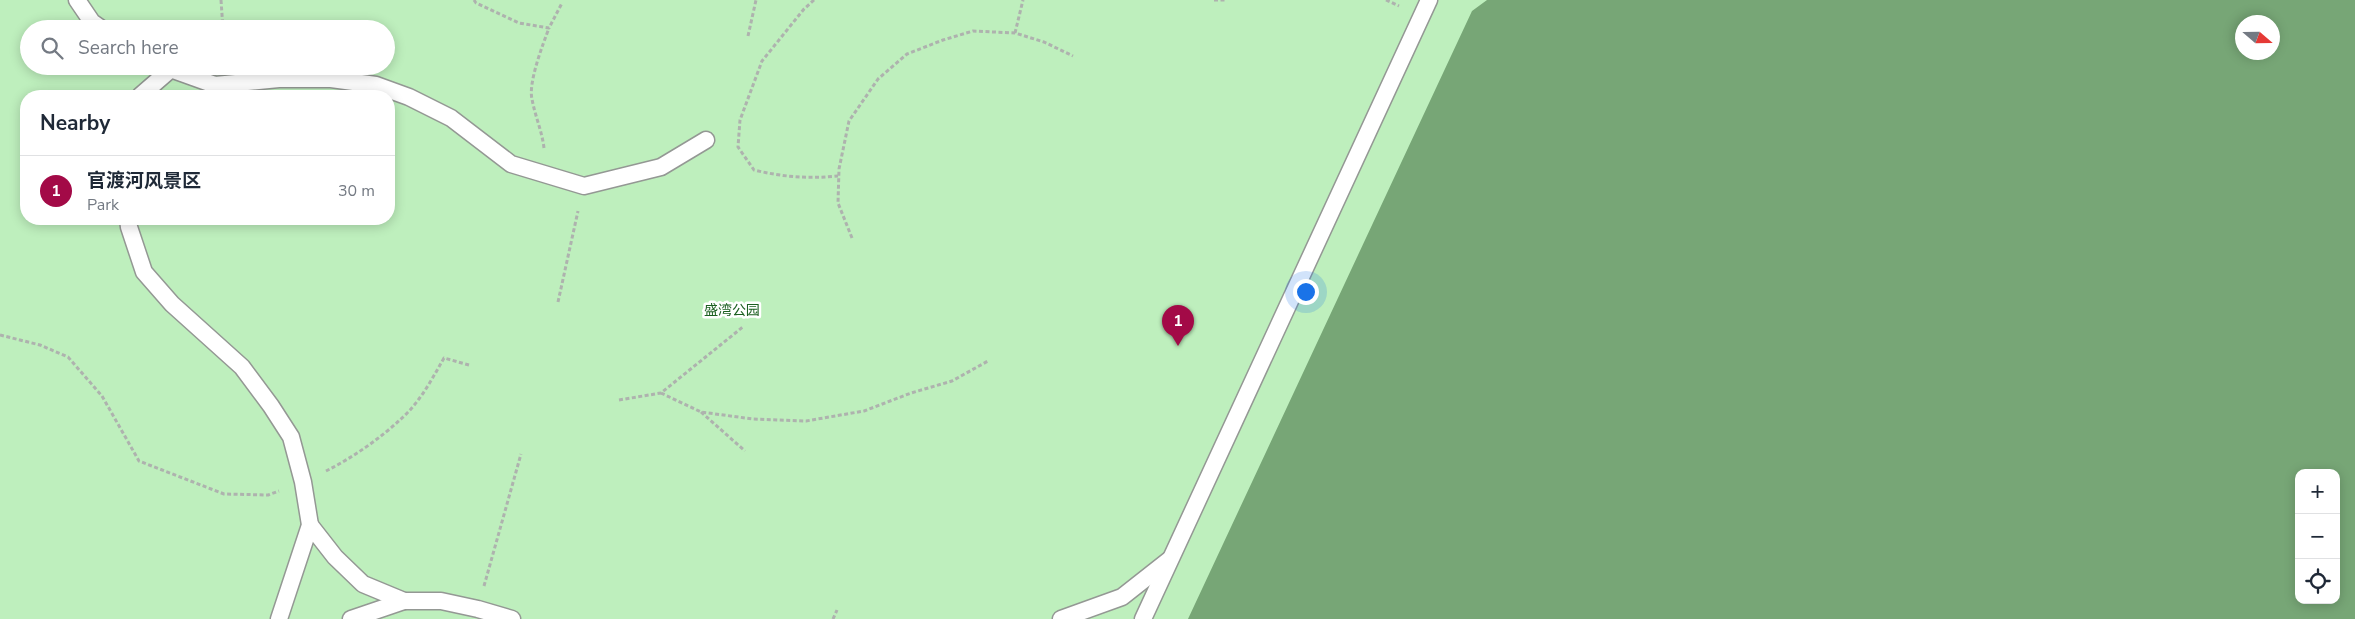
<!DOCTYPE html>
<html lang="en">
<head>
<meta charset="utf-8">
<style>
  body { margin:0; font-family:"Nunito Sans","Noto Sans SC",sans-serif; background:#f2f2f3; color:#1f2937 }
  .controls { position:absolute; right:15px; bottom:15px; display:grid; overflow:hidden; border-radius:10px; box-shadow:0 2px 12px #0003 }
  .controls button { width:45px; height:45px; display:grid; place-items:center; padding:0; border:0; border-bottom:1px solid #e0e1e3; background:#fff; color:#1f2937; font:25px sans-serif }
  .compass { position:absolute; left:2235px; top:15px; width:45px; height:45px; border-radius:50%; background:#fff; box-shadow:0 2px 12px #0003; rotate:110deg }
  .you { position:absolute; left:1305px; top:291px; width:18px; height:18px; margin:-12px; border:4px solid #fff; border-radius:50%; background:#1a73e8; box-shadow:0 0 0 8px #1a73e833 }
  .badge { display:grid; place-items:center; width:32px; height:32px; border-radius:50%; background:#a30a47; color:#fff; font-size:16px; font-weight:700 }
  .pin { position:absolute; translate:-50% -41px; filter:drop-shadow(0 1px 2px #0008) }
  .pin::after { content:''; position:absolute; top:26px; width:18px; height:15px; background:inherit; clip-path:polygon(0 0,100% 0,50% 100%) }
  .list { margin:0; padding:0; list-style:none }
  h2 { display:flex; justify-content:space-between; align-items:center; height:65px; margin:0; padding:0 20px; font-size:21px }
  h2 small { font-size:16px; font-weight:400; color:#747a83 }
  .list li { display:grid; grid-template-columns:32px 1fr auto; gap:15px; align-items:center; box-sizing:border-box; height:70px; padding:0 20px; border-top:1px solid #e0e1e3 }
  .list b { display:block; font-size:19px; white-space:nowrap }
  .list p { margin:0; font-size:16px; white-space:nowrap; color:#747a83 }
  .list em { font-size:16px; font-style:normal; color:#747a83 }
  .icon { flex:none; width:28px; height:28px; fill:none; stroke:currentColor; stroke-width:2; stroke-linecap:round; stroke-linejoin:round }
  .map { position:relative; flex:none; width:2355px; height:619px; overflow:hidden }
  .search { position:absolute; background:#fff; box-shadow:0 2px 12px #0003; left:20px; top:20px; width:375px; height:55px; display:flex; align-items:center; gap:12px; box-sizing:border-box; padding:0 18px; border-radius:28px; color:#747a83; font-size:19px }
  .panel { position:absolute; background:#fff; box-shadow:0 2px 12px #0003; left:20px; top:90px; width:375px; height:135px; border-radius:20px }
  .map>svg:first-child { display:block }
</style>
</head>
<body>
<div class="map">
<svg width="2355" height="619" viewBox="0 0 2355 619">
  <rect width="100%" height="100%" fill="#ebf0eb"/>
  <path fill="#beefbd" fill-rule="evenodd" d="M0,0H2355V619H0ZM2242,22H2272V52H2242ZM29,29H386V66H29ZM26,96H389V219H26ZM2299,473H2336V600H2299Z"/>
  <path fill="#77a676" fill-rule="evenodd" d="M1487,0H2355V619H1188L1472,11ZM2242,22H2272V52H2242ZM2299,473H2336V600H2299Z"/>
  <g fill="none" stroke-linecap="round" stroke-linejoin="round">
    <defs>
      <g id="service">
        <path d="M77,0L92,22L102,29"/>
        <path d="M162,66L215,85L279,79H331L376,85L409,97L451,118L511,164L584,186L661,167L706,140"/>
        <path d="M140,96L171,69"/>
        <path d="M128,219L129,227L144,272L172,304L242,367L271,406L291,437L303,482L310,525L279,619"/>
        <path d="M310,525L335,557L363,584L404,601H441L478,609L512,619"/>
        <path d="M351,619L404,601"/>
        <path d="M1061,619L1122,597L1169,560"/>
        <path d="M1143,619L1429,0"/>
      </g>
    </defs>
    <use href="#service" stroke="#949894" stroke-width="19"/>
    <g stroke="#aeb2ae" stroke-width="3" stroke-dasharray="4 2.5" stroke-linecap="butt">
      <path d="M221,0L223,29"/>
      <path d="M474,0L476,3L519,23L549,28L562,3"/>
      <path d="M814,0L804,9L762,61L740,120L738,147L754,170C783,177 809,179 838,176"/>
      <path d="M1214,0H1225"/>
      <path d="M1386,0L1399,6"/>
      <path d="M1015,33L1023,0"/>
      <path d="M748,36L756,0"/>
      <path d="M544,148C542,131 535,116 532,99C528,83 543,44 549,28"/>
      <path d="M852,238L838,203L839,169L849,121L878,79L907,54L943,40L973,31L1015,33L1044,42L1073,56"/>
      <path d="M558,302L578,211"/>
      <path d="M0,335L40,345L68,357L102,396L139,461L224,494L268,495L279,491"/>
      <path d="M661,393L701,412L753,419L806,421L864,411L911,393L952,381L988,361"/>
      <path d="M619,400L661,393L744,326"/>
      <path d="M701,412L745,451"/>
      <path d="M326,471C352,458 381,438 402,418C420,402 432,379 444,358L469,365"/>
      <path d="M484,586L521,454"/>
      <path d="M833,619L837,610"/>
    </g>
    <use href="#service" stroke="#fff" stroke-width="16"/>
  </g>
  <g text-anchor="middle" stroke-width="5" stroke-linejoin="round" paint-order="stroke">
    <g font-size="14" fill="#1d6022" stroke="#fff">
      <text x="732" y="315">盛湾公园</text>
    </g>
  </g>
</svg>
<div class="controls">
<button>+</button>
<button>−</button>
<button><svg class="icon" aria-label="locate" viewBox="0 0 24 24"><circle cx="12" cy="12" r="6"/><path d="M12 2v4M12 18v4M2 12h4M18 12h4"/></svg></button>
</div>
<svg class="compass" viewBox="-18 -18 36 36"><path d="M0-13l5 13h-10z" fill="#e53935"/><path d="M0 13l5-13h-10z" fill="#747a83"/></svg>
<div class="you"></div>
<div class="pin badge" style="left:1178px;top:346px">1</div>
<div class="search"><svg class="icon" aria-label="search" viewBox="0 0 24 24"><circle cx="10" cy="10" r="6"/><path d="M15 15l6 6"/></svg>Search here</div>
<section class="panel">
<h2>Nearby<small></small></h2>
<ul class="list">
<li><span class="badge">1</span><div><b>官渡河风景区</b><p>Park</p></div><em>30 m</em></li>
</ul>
</section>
</div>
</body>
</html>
